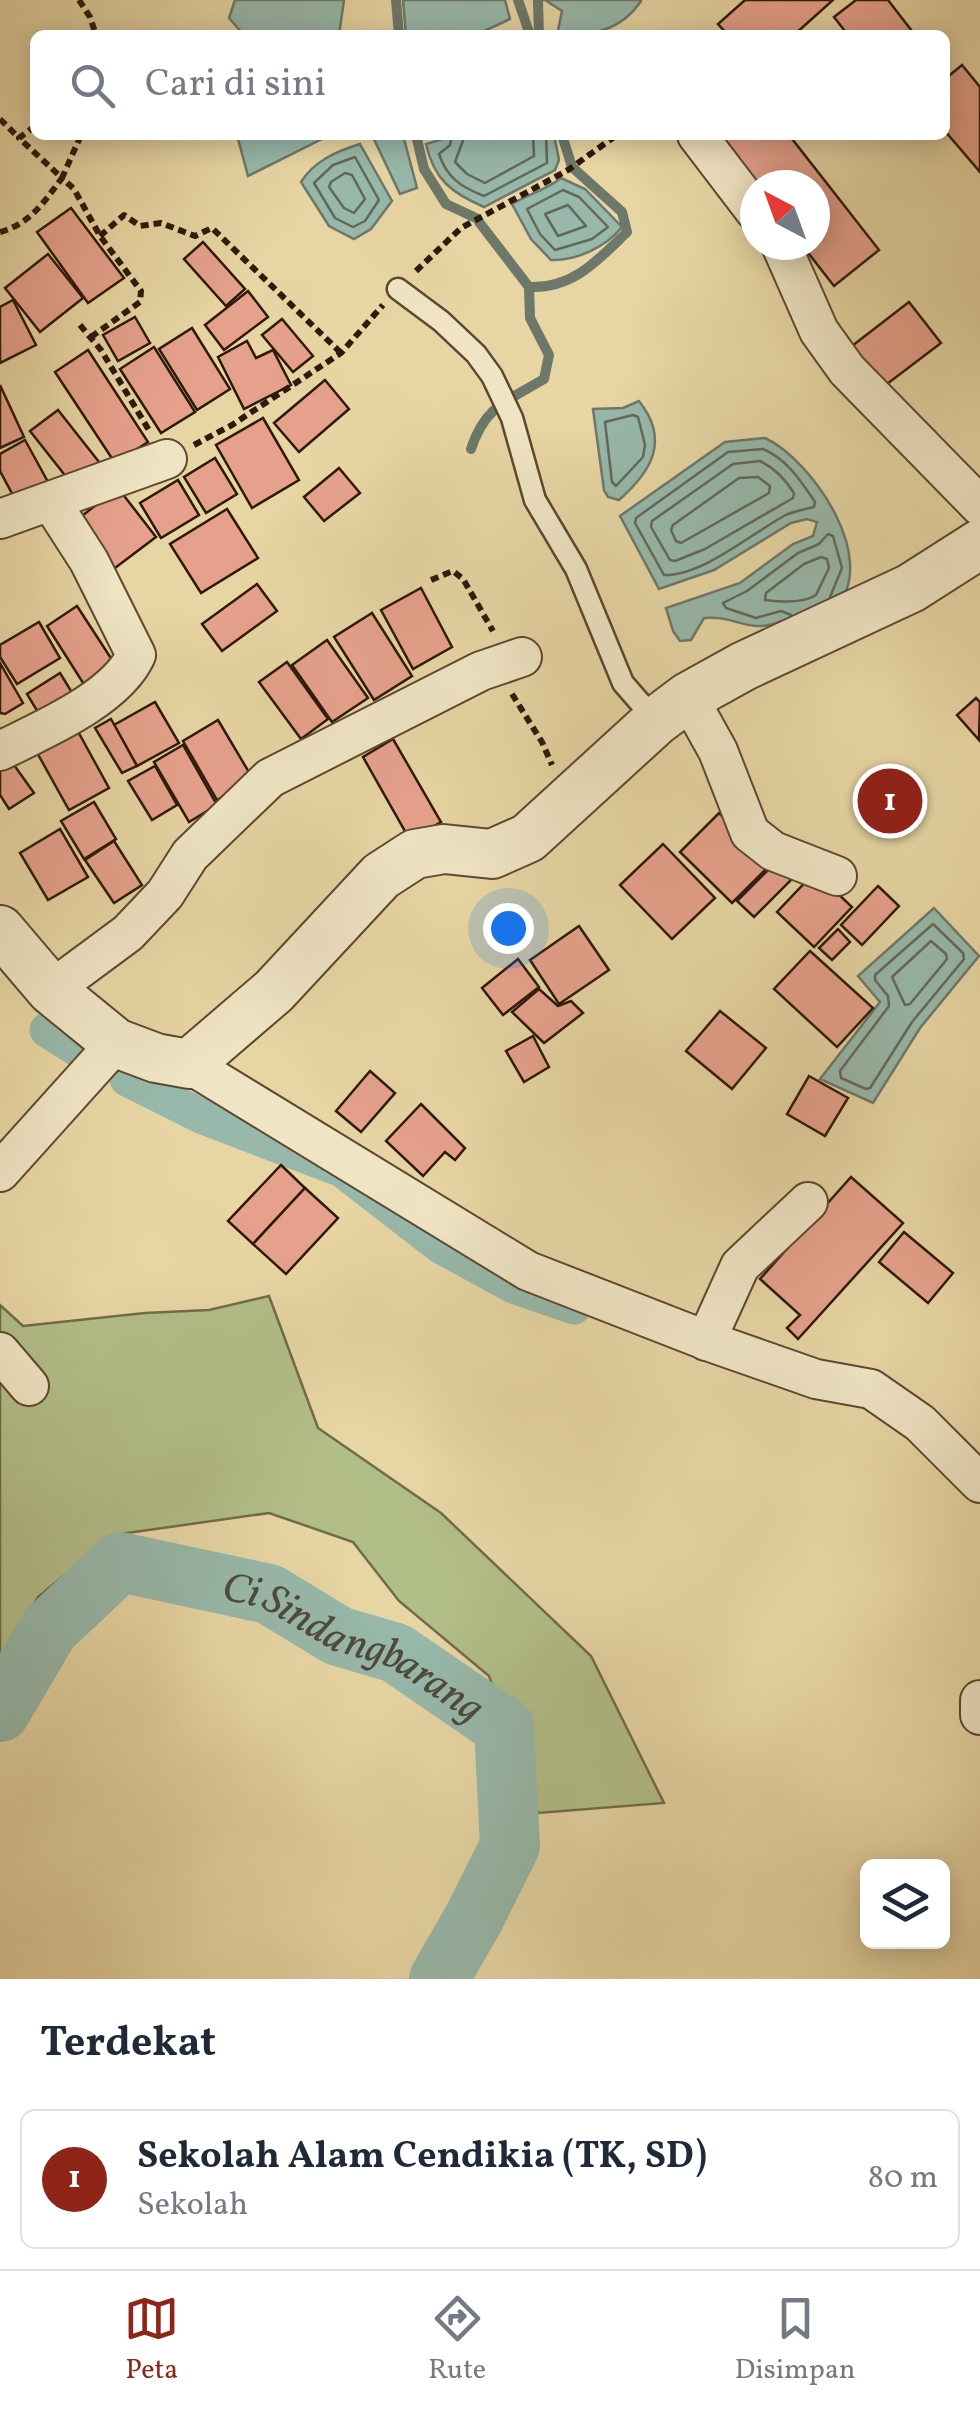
<!DOCTYPE html>
<html lang="id">
<head>
<meta charset="utf-8">
<style>
  body { margin:0; font-family:Vollkorn,serif; background:#f6f6f7; color:#1f2937 }
  .controls { position:absolute; right:30px; bottom:30px; display:grid; overflow:hidden; border-radius:15px; box-shadow:0 5px 25px #0003 }
  .controls button { width:90px; height:90px; display:grid; place-items:center; padding:0; border:0; border-bottom:2px solid #e0e1e3; background:#fff; color:#1f2937; font:50px sans-serif }
  .compass { position:absolute; left:740px; top:170px; width:90px; height:90px; border-radius:50%; background:#fff; box-shadow:0 5px 25px #0003; rotate:319deg }
  .you { position:absolute; left:508px; top:928px; width:35px; height:35px; margin:-25px; border:8px solid #fff; border-radius:50%; background:#1a73e8; box-shadow:0 0 0 15px #1a73e833 }
  .badge { display:grid; place-items:center; width:65px; height:65px; border-radius:50%; background:#8f2418; color:#fff; font-size:32px; font-weight:700 }
  .pin { position:absolute; translate:-50% -50%; border:5px solid #fff; box-shadow:0 2px 10px #0006 }
  .list { margin:0; padding:0; list-style:none }
  h2 { display:flex; justify-content:space-between; align-items:center; height:130px; margin:0; padding:0 40px; font-size:42px }
  h2 small { font-size:32px; font-weight:400; color:#747a83 }
  .list li { display:grid; grid-template-columns:65px 1fr auto; gap:30px; align-items:center; box-sizing:border-box; height:140px; margin:0 20px 20px; padding:0 20px; border:2px solid #e0e1e3; border-radius:15px }
  .list b { display:block; font-size:38px; white-space:nowrap }
  .list p { margin:0; font-size:32px; white-space:nowrap; color:#747a83 }
  .list em { font-size:32px; font-style:normal; color:#747a83 }
  .icon { flex:none; width:55px; height:55px; fill:none; stroke:currentColor; stroke-width:2; stroke-linecap:round; stroke-linejoin:round }
  .map { position:relative; flex:none; width:980px; height:1979px; overflow:hidden }
  .search { position:absolute; background:#fff; box-shadow:0 5px 25px #0003; left:30px; right:30px; top:30px; height:110px; display:flex; align-items:center; gap:25px; box-sizing:border-box; padding:0 35px; border-radius:15px; color:#747a83; font-size:38px }
  .sheet { height:290px; background:#fff }
  nav { display:flex; justify-content:space-around; align-items:center; box-sizing:border-box; height:140px; border-top:2px solid #e0e1e3; background:#fff; font-size:28px; color:#747a83 }
  nav a { display:grid; justify-items:center; gap:5px }
  nav .on { color:#8f2418 }
  .map>svg:first-child { display:block }
</style>
</head>
<body>
<div class="map">
<svg width="980" height="1979" viewBox="0 0 980 1979">
  <rect width="100%" height="100%" fill="#e7d5a3"/>
  <filter id="stains"><feTurbulence type="fractalNoise" baseFrequency=".002" numOctaves="4"/><feColorMatrix values="0 0 0 0 .2 0 0 0 0 .09 0 0 0 0 .02 0 0 0 .5 -.17"/></filter>
  <radialGradient id="worn" r=".72"><stop offset=".6" stop-color="#630" stop-opacity="0"/><stop offset="1" stop-color="#630" stop-opacity=".3"/></radialGradient>
  <path fill="#b2be88" stroke="#706c4a" stroke-width="2.5" d="M269,1296L318,1428L441,1513L591,1656L664,1803L538,1813L489,1676L399,1601L353,1542L269,1513L113,1535L38,1597L0,1665V1305L23,1326L145,1313L209,1310Z"/>
  <g fill="#97b8aa" stroke="#6d786a" stroke-width="2.5">
    <path d="M235,0H344L339,35H244L229,18Z"/>
    <path d="M403,0H505L510,19L476,35H406Z"/>
    <path d="M537,0H640L641,1C620,32 592,35 557,35L562,11L545,0Z"/>
    <path d="M237,135H330L248,176Z"/>
    <path d="M372,135H403L417,188L400,194Z"/>
    <path d="M456,135H554L559,160L555,170L484,207C452,193 434,180 426,144Z"/>
    <path d="M360,144L392,201L371,229L354,239L329,226L301,182C314,161 337,151 360,144Z"/>
    <path d="M561,178L585,189L622,227C606,247 576,261 551,260L531,239L512,204C529,194 546,190 561,178Z"/>
    <path d="M639,401C670,440 652,471 619,500L608,497L604,490L593,409L623,408Z"/>
    <path d="M765,438C812,460 881,560 835,608C826,617 804,622 792,628L782,621C747,635 737,615 704,618L691,640L680,641L673,631L666,608L740,583L793,544L813,536L817,522L807,519L791,523L714,570L659,589L620,516L725,442Z"/>
    <path d="M934,908L979,956L920,1028L873,1103L820,1079L880,1002L858,976Z"/>
  </g>
  <g fill="none" stroke-linecap="round" stroke-linejoin="round">
    <g stroke="#62685a" stroke-width="2.5">
      <path d="M452,135L450,145L439,154C447,178 461,187 484,196L547,163L546,135"/>
      <path d="M465,135L455,162L467,174L485,183L534,156L533,135"/>
      <path d="M355,157L379,200L365,221L353,227L335,218L314,183L333,165Z"/>
      <path d="M345,173L352,175L365,199L354,213L344,208L329,187L331,182Z"/>
      <path d="M563,190L579,197L608,227L592,239L555,250L540,234L527,209Z"/>
      <path d="M568,205L586,226L558,236L545,214Z"/>
      <path d="M633,415L638,417L645,445L643,457L616,486L612,482L605,422Z"/>
      <path d="M763,449C788,460 800,480 815,502L814,507C805,509 793,511 784,516C751,534 702,576 664,575L635,523L636,518L728,452Z"/>
      <path d="M760,461C775,468 785,479 794,493L793,498L705,549L675,561L670,560L651,527L652,521L733,464Z"/>
      <path d="M758,477L770,486L769,493L681,543L676,541L671,530L673,525L739,478Z"/>
      <path d="M821,557L827,559L829,568L816,595C802,604 780,602 765,600L766,593L804,564Z"/>
      <path d="M791,615L781,611L756,618L726,608L723,603L747,591L798,553L819,544L828,534L833,536L842,568L830,597"/>
      <path d="M933,924L963,953L964,959L912,1022L870,1088L866,1089L841,1078L840,1071L889,1006L888,996L875,980V975Z"/>
      <path d="M931,941L946,954L947,959L910,1004L905,1005L892,977Z"/>
    </g>
    <g stroke="#6d786a" stroke-width="10">
      <path d="M396,0L399,35"/>
      <path d="M518,0L530,35"/>
      <path d="M538,1L539,35"/>
      <path d="M416,135L424,169L446,204L476,218"/>
      <path d="M529,287C573,289 598,260 627,232L622,212L572,167L562,135"/>
      <path d="M471,449C485,406 507,401 544,379L549,355L530,318L529,287L479,222"/>
    </g>
    <g stroke="#97b8aa" stroke-width="35">
      <path d="M47,1030L94,1060"/>
      <path d="M127,1079L203,1117L342,1170L440,1246L513,1286L574,1307"/>
    </g>
    <path stroke="#97b8aa" stroke-width="60" id="s1" d="M0,1712L49,1629L120,1562L269,1594L338,1636L396,1653L504,1727L510,1846L474,1918L439,1979"/>
  </g>
  <g fill="#e6a18c" stroke="#2e190b" stroke-width="2.5">
    <path d="M745,0H833L794,35H728L718,24Z"/>
    <path d="M856,0H888L915,35H848L834,17Z"/>
    <path d="M962,65L980,87V172L945,131V79Z"/>
    <path d="M716,135H789L879,250L834,286L802,245H815V185H755Z"/>
    <path d="M71,208L124,278L88,303L37,232Z"/>
    <path d="M203,242L245,289L226,306L184,259Z"/>
    <path d="M48,254L83,298L40,332L5,288Z"/>
    <path d="M248,291L268,317L224,350L205,325Z"/>
    <path d="M13,300L36,345L0,363V307Z"/>
    <path d="M909,302L941,343L883,387L852,346Z"/>
    <path d="M135,317L150,343L118,361L103,335Z"/>
    <path d="M282,319L313,356L293,372L262,335Z"/>
    <path d="M192,328L230,389L197,410L159,349Z"/>
    <path d="M247,341L256,358L273,350L291,385L244,409L218,357Z"/>
    <path d="M154,347L195,412L161,433L120,369Z"/>
    <path d="M88,350L148,442L115,463L55,372Z"/>
    <path d="M325,380L349,409L299,452L274,423Z"/>
    <path d="M0,385L24,437L0,448Z"/>
    <path d="M58,410L103,467L75,488L30,431Z"/>
    <path d="M263,418L299,480L252,508L216,445Z"/>
    <path d="M25,440L48,482L15,499L0,471V454Z"/>
    <path d="M215,458L237,494L206,513L184,477Z"/>
    <path d="M339,468L360,493L324,521L304,497Z"/>
    <path d="M178,480L199,515L161,538L140,503Z"/>
    <path d="M118,488L156,537L111,571L74,522Z"/>
    <path d="M227,509L258,558L201,593L170,544Z"/>
    <path d="M257,584L277,611L222,651L202,624Z"/>
    <path d="M421,588L452,647L413,669L381,610Z"/>
    <path d="M77,606L116,666L85,686L47,626Z"/>
    <path d="M372,613L412,676L374,700L334,637Z"/>
    <path d="M39,622L60,658L17,684L0,657V645Z"/>
    <path d="M327,640L368,698L332,722L292,665Z"/>
    <path d="M287,662L328,719L301,739L259,682Z"/>
    <path d="M0,663L23,703L5,714L0,713Z"/>
    <path d="M60,673L76,699L42,719L27,694Z"/>
    <path d="M976,698L980,702L979,740L957,715Z"/>
    <path d="M155,702L179,743L137,766L114,725Z"/>
    <path d="M111,719L137,766L122,773L95,728Z"/>
    <path d="M218,720L253,779L217,800L183,741Z"/>
    <path d="M75,726L109,788L69,810L35,749Z"/>
    <path d="M393,739L441,822L410,840L363,757Z"/>
    <path d="M183,745L217,805L189,822L154,762Z"/>
    <path d="M9,758L34,793L9,809L0,795V764Z"/>
    <path d="M155,766L177,805L152,820L128,781Z"/>
    <path d="M94,802L116,839L84,859L61,821Z"/>
    <path d="M719,813L771,864L732,903L680,852Z"/>
    <path d="M60,829L88,877L48,900L20,853Z"/>
    <path d="M114,841L142,885L114,903L85,860Z"/>
    <path d="M663,844L715,898L672,939L620,885Z"/>
    <path d="M776,862L793,878L754,917L737,901Z"/>
    <path d="M815,872L852,907L814,947L777,912Z"/>
    <path d="M878,886L899,906L862,945L841,925Z"/>
    <path d="M579,926L609,970L559,1004L530,960Z"/>
    <path d="M838,929L850,942L832,960L819,948Z"/>
    <path d="M810,951L873,1008L837,1047L774,989Z"/>
    <path d="M518,959L539,987L503,1015L482,988Z"/>
    <path d="M539,989L558,1006L571,1001L583,1013L544,1043L512,1012Z"/>
    <path d="M720,1011L766,1048L732,1089L686,1051Z"/>
    <path d="M533,1036L549,1067L524,1082L506,1051Z"/>
    <path d="M370,1071L395,1093L361,1132L336,1111Z"/>
    <path d="M809,1076L848,1098L825,1136L787,1114Z"/>
    <path d="M421,1104L465,1148L455,1160L445,1152L423,1176L386,1141Z"/>
    <path d="M281,1165L305,1188L253,1244L228,1221Z"/>
    <path d="M851,1177L903,1223L798,1339L787,1328L800,1315L760,1279Z"/>
    <path d="M305,1188L338,1218L286,1274L253,1244Z"/>
    <path d="M904,1232L953,1273L928,1303L879,1262Z"/>
  </g>
  <g fill="none" stroke-linecap="round" stroke-linejoin="round">
    <defs>
      <path id="service" d="M398,289L441,321L476,354L492,376L512,418L535,500L576,569L623,683L656,721"/>
      <g id="minor">
        <path d="M697,135L755,211"/>
        <path d="M781,245L819,331L847,370L980,506"/>
        <path d="M0,519L167,459"/>
        <path d="M688,697L718,751L750,833L773,851L837,876"/>
        <path d="M0,751C42,730 116,699 136,655L89,561L51,502"/>
        <path d="M51,990L128,933L165,894L190,855L270,778L481,671L522,657"/>
        <path d="M189,1064L528,1271L713,1343L816,1379L871,1389L920,1423L980,1483"/>
        <path d="M0,1172L116,1043"/>
        <path d="M706,1341L740,1266L808,1202"/>
        <path d="M0,1352L29,1386"/>
        <path d="M980,1700V1715"/>
      </g>
      <path id="tertiary" d="M0,930L51,990L116,1043L156,1058L189,1064L274,991L381,876L415,854L444,849L492,854L528,838L656,721L688,697L744,666L911,588L980,544"/>
    </defs>
    <use href="#service" stroke="#5c4831" stroke-width="25"/>
    <use href="#minor" stroke="#5c4831" stroke-width="42"/>
    <use href="#tertiary" stroke="#5c4831" stroke-width="52"/>
    <g stroke="#2e190b" stroke-width="6" stroke-dasharray="8 5" stroke-linecap="butt">
      <path d="M79,0L90,17L96,35"/>
      <path d="M0,119L19,138"/>
      <path d="M35,126L19,138L62,178L81,135"/>
      <path d="M0,232C30,224 44,202 62,178L74,189L100,236L141,291L140,302L91,337"/>
      <path d="M100,236L124,215L140,226L161,223L195,236L212,228L341,353"/>
      <path d="M416,271L461,228L568,170L617,135"/>
      <path d="M80,325L101,350L150,432"/>
      <path d="M194,445L232,425L341,353L383,305"/>
      <path d="M431,580L453,571L463,579L493,631"/>
      <path d="M512,694L542,742L552,765"/>
    </g>
    <use href="#service" stroke="#efe4c3" stroke-width="20"/>
    <use href="#minor" stroke="#efe4c3" stroke-width="38"/>
    <use href="#tertiary" stroke="#efe4c3" stroke-width="48"/>
  </g>
  <g text-anchor="middle" stroke-width="8" stroke-linejoin="round" paint-order="stroke">
    <g font-size="42" font-style="italic" fill="#4e493b" stroke="#efe4c3">
      <text dy="15" stroke="none"><textPath href="#s1" startOffset="445">Ci Sindangbarang</textPath></text>
    </g>
  </g>
  <rect width="100%" height="100%" filter="url(#stains)"/>
  <rect width="100%" height="100%" fill="url(#worn)"/>
</svg>
<div class="controls">
<button><svg class="icon" aria-label="layers" viewBox="0 0 24 24"><path d="M12 4l9 5-9 5-9-5zM3 14l9 5 9-5"/></svg></button>
</div>
<svg class="compass" viewBox="-18 -18 36 36"><path d="M0-13l5 13h-10z" fill="#e53935"/><path d="M0 13l5-13h-10z" fill="#747a83"/></svg>
<div class="you"></div>
<div class="pin badge" style="left:890px;top:801px">1</div>
<div class="search"><svg class="icon" aria-label="search" viewBox="0 0 24 24"><circle cx="10" cy="10" r="6"/><path d="M15 15l6 6"/></svg>Cari di sini</div>
</div>
<section class="sheet">
<h2>Terdekat<small></small></h2>
<ul class="list">
<li><span class="badge">1</span><div><b>Sekolah Alam Cendikia (TK, SD)</b><p>Sekolah</p></div><em>80 m</em></li>
</ul>
</section>
<nav>
<a class="on"><svg class="icon" aria-label="map" viewBox="0 0 24 24"><path d="M3 6l6-2 6 2 6-2v14l-6 2-6-2-6 2zM9 4v14M15 6v14"/></svg>Peta</a>
<a><svg class="icon" aria-label="directions" viewBox="0 0 24 24"><path d="M12 3l9 9-9 9-9-9zM9 14v-3h6M13 9l2 2-2 2"/></svg>Rute</a>
<a><svg class="icon" aria-label="saved" viewBox="0 0 24 24"><path d="M7 4h10v16l-5-4-5 4z"/></svg>Disimpan</a>
</nav>
</body>
</html>
